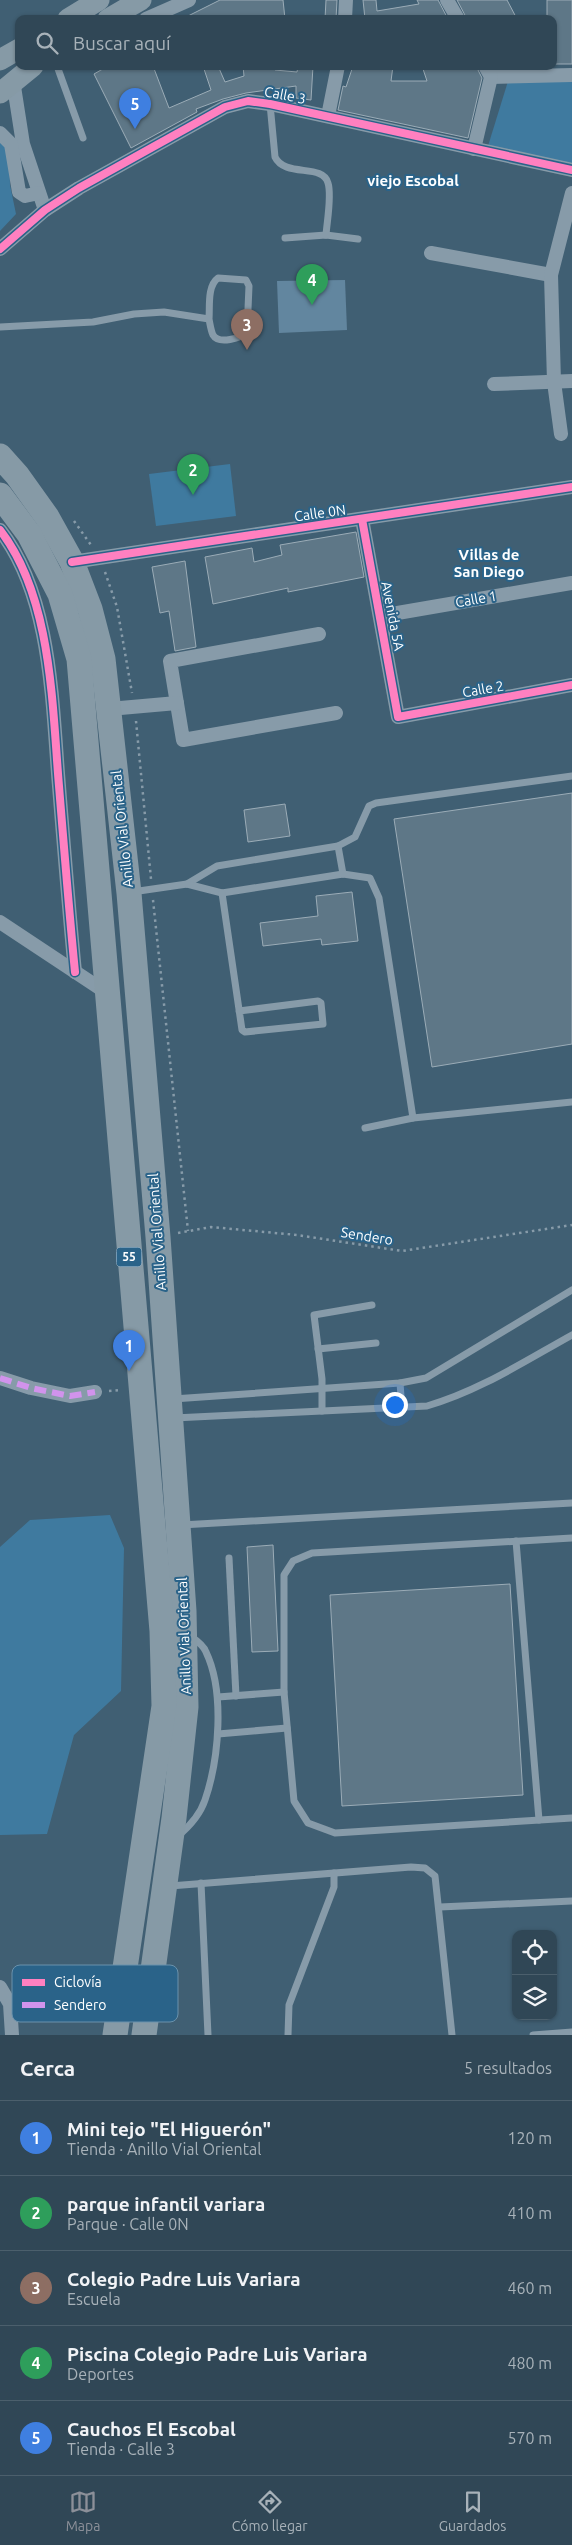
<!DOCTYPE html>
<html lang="es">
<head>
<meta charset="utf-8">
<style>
  body { margin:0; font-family:Ubuntu,sans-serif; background:#3c5160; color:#f1f3f6 }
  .controls { position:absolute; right:15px; bottom:15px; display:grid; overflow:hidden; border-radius:10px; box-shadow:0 1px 4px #0004 }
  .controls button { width:45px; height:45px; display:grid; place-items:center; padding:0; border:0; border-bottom:1px solid #4b5f6c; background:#304756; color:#f1f3f6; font:25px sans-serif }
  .you { position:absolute; left:394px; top:1404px; width:18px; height:18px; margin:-12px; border:4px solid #fff; border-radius:50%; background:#1a73e8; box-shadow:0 0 0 8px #1a73e833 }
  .badge { display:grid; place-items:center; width:32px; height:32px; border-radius:50%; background:#8c9099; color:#fff; font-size:16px; font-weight:700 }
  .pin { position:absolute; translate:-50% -41px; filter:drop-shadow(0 1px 2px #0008) }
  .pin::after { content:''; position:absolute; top:26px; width:18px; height:15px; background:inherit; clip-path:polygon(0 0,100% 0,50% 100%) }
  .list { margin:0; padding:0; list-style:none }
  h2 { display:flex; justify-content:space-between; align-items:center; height:65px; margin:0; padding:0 20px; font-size:21px }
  h2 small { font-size:16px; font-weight:400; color:#a8b2b9 }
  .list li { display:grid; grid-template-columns:32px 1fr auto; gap:15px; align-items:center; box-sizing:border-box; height:75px; padding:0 20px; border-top:1px solid #4b5f6c }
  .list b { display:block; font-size:19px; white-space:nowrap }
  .list p { margin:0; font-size:16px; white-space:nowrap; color:#a8b2b9 }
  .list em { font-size:16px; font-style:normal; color:#a8b2b9 }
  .icon { flex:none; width:28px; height:28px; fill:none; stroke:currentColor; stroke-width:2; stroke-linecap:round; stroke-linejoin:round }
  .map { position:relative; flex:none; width:572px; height:2035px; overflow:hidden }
  .search { position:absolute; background:#304756; box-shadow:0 1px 4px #0004; left:15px; right:15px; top:15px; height:55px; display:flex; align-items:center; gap:12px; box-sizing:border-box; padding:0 18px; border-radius:10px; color:#a8b2b9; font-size:19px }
  .sheet { height:440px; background:#304756 }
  nav { display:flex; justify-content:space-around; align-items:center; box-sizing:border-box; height:70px; border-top:1px solid #4b5f6c; background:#304756; font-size:14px; color:#a8b2b9 }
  nav a { display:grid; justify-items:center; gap:2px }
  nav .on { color:#8c9099 }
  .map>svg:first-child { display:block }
</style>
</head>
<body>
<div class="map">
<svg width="572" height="2035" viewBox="0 0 572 2035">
  <rect width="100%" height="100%" fill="#405f73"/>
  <g fill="#3f7a9f">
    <path d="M509,78H572V165L488,146Z"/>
    <path d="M0,139L9,145L10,185L16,214L0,231Z"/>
    <path d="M230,464L236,516L156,526L149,474Z"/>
    <path d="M110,1515L124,1548L121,1691L74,1735L47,1834L0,1835V1547L30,1520Z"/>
  </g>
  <path fill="#62869f" d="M345,280L347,330L279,333L277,281Z"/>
  <g fill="#5e7787" stroke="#9bacb7">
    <path d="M220,0H283L285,19H182Z"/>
    <path d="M326,0H337L336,19H325Z"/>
    <path d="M363,0H376L377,11L419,4L417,0H438L448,19H365Z"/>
    <path d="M457,0H507L517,19H467Z"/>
    <path d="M547,0H572V64H553V19H547Z"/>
    <path d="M108,66H153L169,108L211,90L203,66H218L225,82L244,76L243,66H275V70L297,72L298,66H313L311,100L296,98V86L246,93L223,99L196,109L197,112L131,148L94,74Z"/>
    <path d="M353,66H393L391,81H427L422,66H476L482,78L468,138L338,110L343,86L346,87Z"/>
    <path d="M356,532L364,577L288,592V588L213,604L205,557L252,548L254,562L282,555L280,545Z"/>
    <path d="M185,561L196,647L175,651L169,611L160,613L152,567Z"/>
    <path d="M572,793V1044L432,1067L394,819Z"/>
    <path d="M285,804L290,836L248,842L244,810Z"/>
    <path d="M352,892L358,941L322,945L321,939L263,946L260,923L318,916L316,896Z"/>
    <path d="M273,1545L278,1651L252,1652L247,1547Z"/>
    <path d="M510,1584L523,1795L342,1806L330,1595Z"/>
  </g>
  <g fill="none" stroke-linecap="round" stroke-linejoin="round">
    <g stroke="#879ba9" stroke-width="2.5" stroke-dasharray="2.5 4" stroke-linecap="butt">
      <path d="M74,521L91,545"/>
      <path d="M105,572L117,607L132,693"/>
      <path d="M136,721L151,879"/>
      <path d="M153,900L188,1231"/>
      <path d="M178,1233L211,1227L297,1235L402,1251L572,1225"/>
      <path d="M109,1391L121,1390"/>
    </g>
    <g stroke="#879ba9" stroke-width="7">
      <path d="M57,66L83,138"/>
      <path d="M270,104L275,157C285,178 323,163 328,183C332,195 327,221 326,235"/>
      <path d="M285,238L326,235L358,239"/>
      <path d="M0,327L93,322L134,314L164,312L209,319C210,307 207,286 218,278L246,280L249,286L247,332C241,338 219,345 213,335C211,331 210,324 209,319"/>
      <path d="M338,846L343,874"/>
      <path d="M187,884L217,866L338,846L355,837L369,806L376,803L572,776"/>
      <path d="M132,892L187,884L222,893L343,874L370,878L379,898L413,1118"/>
      <path d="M222,893L242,1030L245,1032L323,1024L321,1003L318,1001L239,1011"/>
      <path d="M365,1128L413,1118L572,1102"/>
      <path d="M318,1349L376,1343"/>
      <path d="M400,1383L402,1409"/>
      <path d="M173,1399L400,1383L426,1378L572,1290"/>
      <path d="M322,1411V1379L314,1315L372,1305"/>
      <path d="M174,1418L427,1406C479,1391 525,1361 572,1335"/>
      <path d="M181,1525L572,1503"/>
      <path d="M572,1538L312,1553L293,1561L284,1575V1692L294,1801L308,1823L335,1833L572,1818"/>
      <path d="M516,1541L539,1820"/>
      <path d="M229,1558L236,1696"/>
      <path d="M218,1697L284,1692"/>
      <path d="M218,1734L287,1728"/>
      <path d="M178,1836C190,1826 200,1815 205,1800C219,1759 225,1692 206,1652C204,1646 196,1640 190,1636"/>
      <path d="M201,1883L208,2035"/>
      <path d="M170,1886L411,1867L425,1868L435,1876L452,2035"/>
      <path d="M440,1907L572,1901"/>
      <path d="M288,2035L289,2005L334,1887V1873"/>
      <path d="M533,2035L572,2032"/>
    </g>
    <g stroke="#879ba9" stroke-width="14">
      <path d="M447,0L458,19"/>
      <path d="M146,19L189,0"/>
      <path d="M345,19L346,0"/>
      <path d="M491,77L572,75"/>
      <path d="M13,80L23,144L45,210"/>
      <path d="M328,116L338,66"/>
      <path d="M0,133L11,144L19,192L25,196L39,193"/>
      <path d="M474,149L491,77L485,66"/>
      <path d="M0,249L45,210L79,188L225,107L248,101L270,104L572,170"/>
      <path d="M431,253L551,275"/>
      <path d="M494,384L572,381"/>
      <path d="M561,434L554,382L551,275L572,193"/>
      <path d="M362,519L398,717L572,685"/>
      <path d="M0,530C52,597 52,704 59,786C64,848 69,910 75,972"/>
      <path d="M72,562L572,487"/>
      <path d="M380,616L572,583"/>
      <path d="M319,634L170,661L183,740L336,713"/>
      <path d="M109,709L177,703"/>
      <path d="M0,922L107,993"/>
      <path d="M0,1378L31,1388L70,1396L95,1392"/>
      <path d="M0,1987L10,2004L12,2035"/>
    </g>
    <g stroke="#869aa6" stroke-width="21">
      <path d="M68,19L99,0"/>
      <path d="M108,19L141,0"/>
      <path d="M0,60L19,49"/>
      <path d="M0,93L33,66"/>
    </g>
    <g stroke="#869aa6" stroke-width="25">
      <path d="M0,456L17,475L47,517L72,562L90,609L103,659L129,893L158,1237L178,1525L184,1611L186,1707L174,1818L144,2035"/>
      <path d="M0,495L29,534L60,594L79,659L162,1631L164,1706L115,2035"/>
    </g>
    <path stroke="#d193ec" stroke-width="6" stroke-dasharray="12 6" stroke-linecap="butt" d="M0,1378L31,1388L70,1396L95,1392"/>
    <defs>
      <g id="cycleway">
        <path d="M0,249L45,210L79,188L225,107L248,101L270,104L572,170"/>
        <path d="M362,519L398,717L572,685"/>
        <path d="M0,530C52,597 52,704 59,786C64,848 69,910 75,972"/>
        <path d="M72,562L572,487"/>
      </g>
    </defs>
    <use href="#cycleway" stroke="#2a6389" stroke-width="11"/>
    <use href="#cycleway" stroke="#ff80c0" stroke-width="8"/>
  </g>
  <g text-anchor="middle" stroke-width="4" stroke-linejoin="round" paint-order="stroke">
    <rect fill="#2a6389" stroke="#bfd0dc" stroke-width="1" x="116.5" y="1247.5" width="25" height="19" rx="4"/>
    <g font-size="12" font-weight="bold" fill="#fff">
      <text x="129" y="1261">55</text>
    </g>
    <g font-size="14" fill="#fff" stroke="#2a6389">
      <text transform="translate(285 95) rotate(11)" y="5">Calle 3</text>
      <text transform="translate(320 513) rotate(-8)" y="5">Calle 0N</text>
      <text transform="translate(476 599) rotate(-10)" y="5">Calle 1</text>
      <text transform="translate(393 616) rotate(79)" y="5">Avenida 5A</text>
      <text transform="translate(483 689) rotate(-10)" y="5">Calle 2</text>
      <text transform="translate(122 829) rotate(-96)" y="5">Anillo Vial Oriental</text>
      <text transform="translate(157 1232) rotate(-94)" y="5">Anillo Vial Oriental</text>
      <text transform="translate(367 1236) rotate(9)" y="5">Sendero</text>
      <text transform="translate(184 1636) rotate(-92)" y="5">Anillo Vial Oriental</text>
    </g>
    <g font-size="15" font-weight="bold" fill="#fff" stroke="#2a6389">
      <text x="413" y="186">viejo Escobal</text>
      <text x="489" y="560">Villas de<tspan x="489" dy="17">San Diego</tspan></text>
    </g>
  </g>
  <rect x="12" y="1965" width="166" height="57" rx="8" fill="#2a6389" stroke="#6a92ac" stroke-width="1"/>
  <rect x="22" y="1979" width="23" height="7" fill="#ff80c0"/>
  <rect x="22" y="2002" width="23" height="6" fill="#d193ec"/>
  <g font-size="14" fill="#fff">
    <text x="54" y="1987">Ciclovía</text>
    <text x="54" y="2010">Sendero</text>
  </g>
</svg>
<div class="controls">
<button><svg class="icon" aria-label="locate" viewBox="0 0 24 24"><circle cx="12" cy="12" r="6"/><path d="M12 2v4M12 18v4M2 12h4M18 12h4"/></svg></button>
<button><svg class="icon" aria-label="layers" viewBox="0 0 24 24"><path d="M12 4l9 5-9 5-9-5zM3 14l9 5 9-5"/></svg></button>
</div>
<div class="you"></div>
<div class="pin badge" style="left:129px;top:1371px;background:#3f7fe0">1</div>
<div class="pin badge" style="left:193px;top:495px;background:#2e9e5b">2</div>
<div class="pin badge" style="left:247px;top:350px;background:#8d6e63">3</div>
<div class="pin badge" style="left:312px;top:305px;background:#2e9e5b">4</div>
<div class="pin badge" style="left:135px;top:129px;background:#3f7fe0">5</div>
<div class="search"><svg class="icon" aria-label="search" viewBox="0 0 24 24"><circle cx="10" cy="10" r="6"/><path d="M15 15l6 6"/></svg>Buscar aquí</div>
</div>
<section class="sheet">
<h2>Cerca<small>5 resultados</small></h2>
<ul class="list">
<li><span class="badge" style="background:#3f7fe0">1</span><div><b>Mini tejo &quot;El Higuerón&quot;</b><p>Tienda · Anillo Vial Oriental</p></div><em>120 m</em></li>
<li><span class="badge" style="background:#2e9e5b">2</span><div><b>parque infantil variara</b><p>Parque · Calle 0N</p></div><em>410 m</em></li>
<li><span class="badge" style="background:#8d6e63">3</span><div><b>Colegio Padre Luis Variara</b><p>Escuela</p></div><em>460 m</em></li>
<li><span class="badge" style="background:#2e9e5b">4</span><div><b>Piscina Colegio Padre Luis Variara</b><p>Deportes</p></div><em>480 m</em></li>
<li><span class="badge" style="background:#3f7fe0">5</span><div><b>Cauchos El Escobal</b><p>Tienda · Calle 3</p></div><em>570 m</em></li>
</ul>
</section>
<nav>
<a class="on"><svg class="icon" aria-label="map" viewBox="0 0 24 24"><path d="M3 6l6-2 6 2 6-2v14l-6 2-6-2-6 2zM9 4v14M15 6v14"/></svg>Mapa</a>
<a><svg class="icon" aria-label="directions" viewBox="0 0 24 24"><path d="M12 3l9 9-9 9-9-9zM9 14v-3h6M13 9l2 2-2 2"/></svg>Cómo llegar</a>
<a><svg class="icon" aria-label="saved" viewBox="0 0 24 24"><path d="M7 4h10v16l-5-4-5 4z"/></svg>Guardados</a>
</nav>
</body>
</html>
